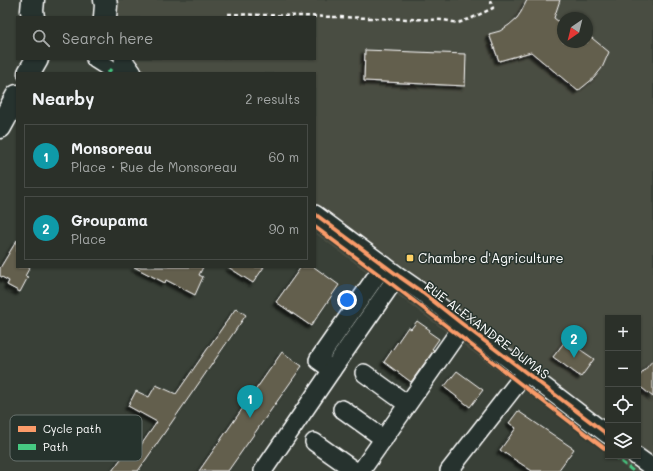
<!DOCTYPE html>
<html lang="en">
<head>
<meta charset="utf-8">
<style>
  body { margin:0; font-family:Mali,sans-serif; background:#333831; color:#f1f3f6 }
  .controls { position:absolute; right:12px; bottom:12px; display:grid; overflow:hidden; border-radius:0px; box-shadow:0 1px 3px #0004 }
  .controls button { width:36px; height:36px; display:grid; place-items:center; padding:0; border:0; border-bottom:1px solid #474b46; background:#2b3029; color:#f1f3f6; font:20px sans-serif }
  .compass { position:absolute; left:557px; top:12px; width:36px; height:36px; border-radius:50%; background:#2b3029; box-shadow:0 1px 3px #0004; rotate:215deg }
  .you { position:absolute; left:347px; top:300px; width:14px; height:14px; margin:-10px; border:3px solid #fff; border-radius:50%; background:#1a73e8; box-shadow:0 0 0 6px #1a73e833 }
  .badge { display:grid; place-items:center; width:26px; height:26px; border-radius:50%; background:#ea580c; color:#fff; font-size:13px; font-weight:700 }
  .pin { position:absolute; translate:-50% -33px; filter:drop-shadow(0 1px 2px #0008) }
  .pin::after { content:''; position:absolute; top:21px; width:14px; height:12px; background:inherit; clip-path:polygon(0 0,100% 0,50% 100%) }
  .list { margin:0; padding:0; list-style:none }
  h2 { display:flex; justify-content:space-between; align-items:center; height:52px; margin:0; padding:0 16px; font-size:17px }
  h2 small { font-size:13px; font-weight:400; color:#a6a9a8 }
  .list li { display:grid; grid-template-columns:26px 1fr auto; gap:12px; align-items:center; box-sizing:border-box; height:64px; margin:0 8px 8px; padding:0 8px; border:1px solid #474b46; border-radius:0px }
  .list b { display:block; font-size:15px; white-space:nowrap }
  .list p { margin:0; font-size:13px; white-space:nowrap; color:#a6a9a8 }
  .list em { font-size:13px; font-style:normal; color:#a6a9a8 }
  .icon { flex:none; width:22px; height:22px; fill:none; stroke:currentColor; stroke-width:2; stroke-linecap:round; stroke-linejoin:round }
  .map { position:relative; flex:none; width:653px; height:471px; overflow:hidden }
  .search { position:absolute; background:#2b3029; box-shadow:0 1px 3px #0004; left:16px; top:16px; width:300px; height:44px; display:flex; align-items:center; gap:10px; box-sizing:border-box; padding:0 14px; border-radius:0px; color:#a6a9a8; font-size:15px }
  .panel { position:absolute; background:#2b3029; box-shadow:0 1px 3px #0004; left:16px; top:72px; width:300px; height:196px; border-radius:0px }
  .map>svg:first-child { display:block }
</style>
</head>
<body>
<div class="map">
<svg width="653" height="471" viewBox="0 0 653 471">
  <defs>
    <filter id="shadow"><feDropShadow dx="-3.5" dy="3.5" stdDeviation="1" flood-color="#0009"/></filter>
  </defs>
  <rect width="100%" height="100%" fill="#394037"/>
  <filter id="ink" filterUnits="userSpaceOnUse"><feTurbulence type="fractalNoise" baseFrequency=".025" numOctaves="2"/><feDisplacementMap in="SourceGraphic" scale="8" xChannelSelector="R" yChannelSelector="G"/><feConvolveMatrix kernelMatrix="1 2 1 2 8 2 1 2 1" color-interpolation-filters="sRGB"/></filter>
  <g filter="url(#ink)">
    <path fill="#4a4d42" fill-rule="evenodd" d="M100,0H653V471H629V470L610,456H638V318H608V454L315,233V73H102L84,59H315V17H94ZM563,18H587V42H563Z"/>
    <g fill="#645e4e" stroke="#fff" filter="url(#shadow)">
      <path d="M527,0H560L554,18L563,25V42H586L587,43V34L609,52L602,68L594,78L578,91L531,52L499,61L489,34L500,31L509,25L517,18L521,12Z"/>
      <path d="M365,50L466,54L465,86L364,81Z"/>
      <path d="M17,240V267H30L25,276L28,277L20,292L7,285L9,281L0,276V268Z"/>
      <path d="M134,267H203L199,275L203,277L195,295L166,280L165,283Z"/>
      <path d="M228,267H264L253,283Z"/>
      <path d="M301,267H314L339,285L311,326L276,302Z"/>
      <path d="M236,308L246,315L138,471H112L126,452L131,443L139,448L157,422L128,406L136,391L149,397L156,385L176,394Z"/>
      <path d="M417,321L430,330L429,332L439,339L432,349L434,350L411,382L384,362L408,327L411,329Z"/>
      <path d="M566,340L594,359L581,377L553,357Z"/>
      <path d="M282,352L302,366L228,471H199Z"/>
      <path d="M653,360V397L638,385V378Z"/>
      <path d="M457,371L483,390L470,407L444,387Z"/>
      <path d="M518,411L574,449L558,471H532L500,450L516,428L509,423Z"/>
    </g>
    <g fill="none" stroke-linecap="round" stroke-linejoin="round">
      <defs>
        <g id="minor">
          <path d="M95,59L117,73"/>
          <path d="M123,59L133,73"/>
          <path d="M315,214L400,277L423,293L461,323L608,435"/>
          <path d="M332,370L318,360L384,265"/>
          <path d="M364,373L407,404"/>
          <path d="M342,409L384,439"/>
          <path d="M314,442L355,471"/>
          <path d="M636,456L653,468"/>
          <path d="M263,471L332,370L389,288L400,277"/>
          <path d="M361,471L457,334L461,323"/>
          <path d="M449,471L526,372"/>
        </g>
        <g id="major">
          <path d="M105,0L106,5L105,17"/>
          <path d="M33,17L32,11L33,0"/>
          <path d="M29,73L37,59"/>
          <path d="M0,127L17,96"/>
        </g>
      </defs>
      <use href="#minor" stroke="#fff" stroke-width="20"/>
      <use href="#major" stroke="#fff" stroke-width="25"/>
      <path stroke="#fff" stroke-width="2.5" stroke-dasharray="4 3" stroke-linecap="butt" d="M228,14L444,20L458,23L472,18L493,8L490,0"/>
      <use href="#minor" stroke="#26332d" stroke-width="17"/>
      <use href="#major" stroke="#26332d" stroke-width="22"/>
      <g stroke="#46c982" stroke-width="3" stroke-dasharray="6 3" stroke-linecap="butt">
        <path d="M108,73L111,69"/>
        <path d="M614,456L633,471"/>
      </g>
      <defs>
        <g id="cycleway">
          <path d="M315,214L400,277L423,293L461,323L608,435"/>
          <path d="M315,227L393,285L479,351L518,382L608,451"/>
        </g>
      </defs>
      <use href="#cycleway" stroke="#26332d" stroke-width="6"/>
      <use href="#cycleway" stroke="#fa9b69" stroke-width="4"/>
    </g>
  </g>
  <rect fill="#ffd166" stroke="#26332d" stroke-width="1.5" x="406" y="254" width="8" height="8" rx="2"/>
  <g text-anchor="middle" stroke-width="3" stroke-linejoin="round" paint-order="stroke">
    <g font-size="13" fill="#fff" stroke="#26332d" text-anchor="start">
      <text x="418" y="263">Chambre d'Agriculture</text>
    </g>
    <g font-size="13" fill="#fff" stroke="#26332d">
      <text transform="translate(487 330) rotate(37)" y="5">RUE ALEXANDRE DUMAS</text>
    </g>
  </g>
  <rect x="10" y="415" width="132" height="46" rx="6" fill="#26332d" stroke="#67706c" stroke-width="1"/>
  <rect x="18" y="426" width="18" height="6" fill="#fa9b69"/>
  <rect x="18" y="444" width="18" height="6" fill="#46c982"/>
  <g font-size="11" fill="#fff">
    <text x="43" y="433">Cycle path</text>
    <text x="43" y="451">Path</text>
  </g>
</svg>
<div class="controls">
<button>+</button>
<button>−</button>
<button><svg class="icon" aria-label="locate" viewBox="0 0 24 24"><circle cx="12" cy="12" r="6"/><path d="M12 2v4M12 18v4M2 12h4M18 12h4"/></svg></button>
<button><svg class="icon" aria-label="layers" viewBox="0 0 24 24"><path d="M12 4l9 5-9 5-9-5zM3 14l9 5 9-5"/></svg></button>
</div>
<svg class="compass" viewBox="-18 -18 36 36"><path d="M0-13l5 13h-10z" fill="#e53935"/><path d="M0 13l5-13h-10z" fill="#a6a9a8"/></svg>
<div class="you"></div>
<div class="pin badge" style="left:250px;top:418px;background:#0f9aa8">1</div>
<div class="pin badge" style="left:574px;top:358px;background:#0f9aa8">2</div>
<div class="search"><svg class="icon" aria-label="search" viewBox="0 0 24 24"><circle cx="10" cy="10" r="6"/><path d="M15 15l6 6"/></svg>Search here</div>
<section class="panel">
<h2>Nearby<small>2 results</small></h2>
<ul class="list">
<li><span class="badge" style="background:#0f9aa8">1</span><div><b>Monsoreau</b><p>Place · Rue de Monsoreau</p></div><em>60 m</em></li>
<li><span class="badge" style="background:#0f9aa8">2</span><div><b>Groupama</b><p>Place</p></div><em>90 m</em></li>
</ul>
</section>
</div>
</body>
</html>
